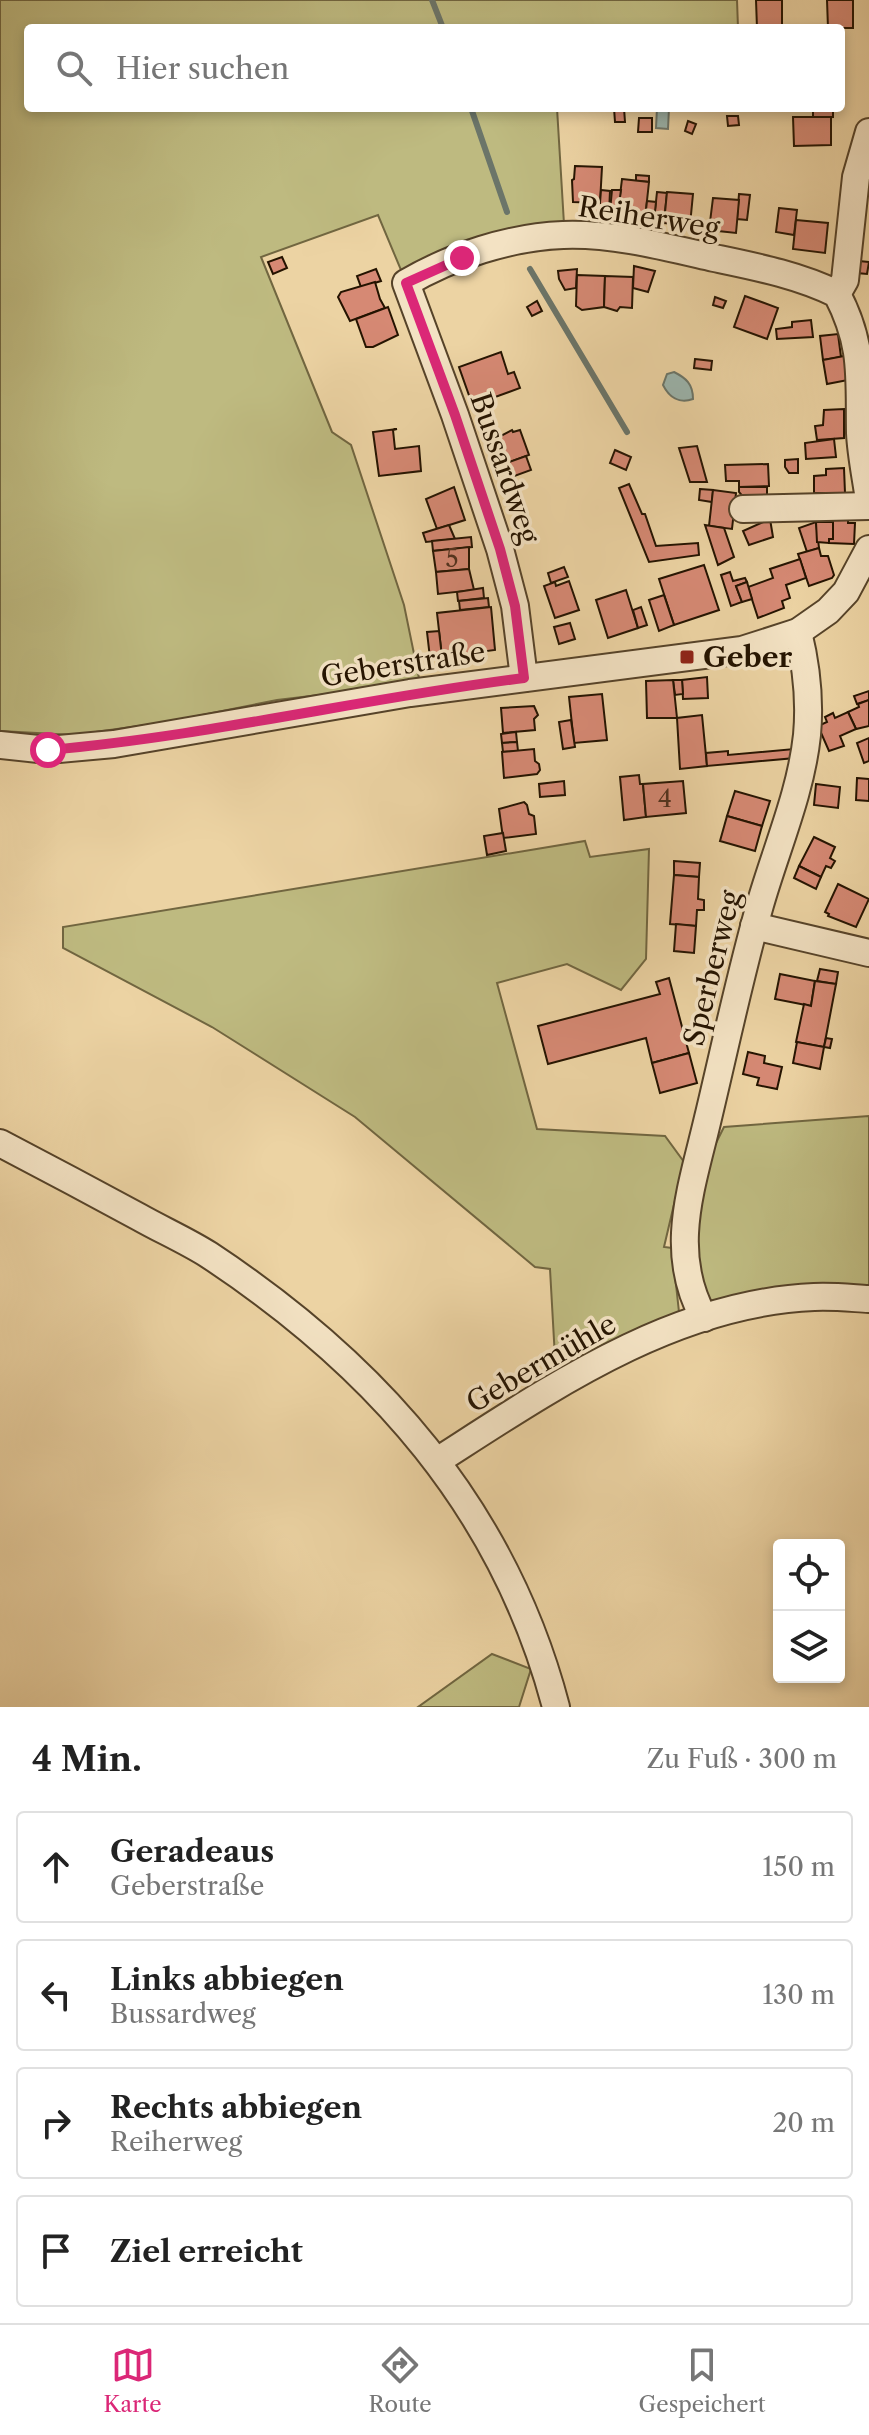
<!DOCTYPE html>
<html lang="de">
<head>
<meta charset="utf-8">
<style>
  body { margin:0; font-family:"Libre Caslon Text",serif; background:#f6f6f6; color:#222 }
  .controls { position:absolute; right:24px; bottom:24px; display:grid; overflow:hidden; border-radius:8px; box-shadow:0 4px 12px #0003 }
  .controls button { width:72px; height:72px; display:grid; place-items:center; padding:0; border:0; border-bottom:2px solid #e0e0e0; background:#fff; color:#222; font:40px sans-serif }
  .stop { position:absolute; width:24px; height:24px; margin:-18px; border:6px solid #db2777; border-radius:50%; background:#fff }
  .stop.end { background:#db2777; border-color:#fff; box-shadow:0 2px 8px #0008 }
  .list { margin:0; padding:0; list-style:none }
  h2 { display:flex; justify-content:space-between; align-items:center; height:104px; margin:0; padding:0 32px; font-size:34px }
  h2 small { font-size:26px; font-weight:400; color:#767676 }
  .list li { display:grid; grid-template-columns:52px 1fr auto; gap:24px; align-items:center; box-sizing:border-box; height:112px; margin:0 16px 16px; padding:0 16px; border:2px solid #e0e0e0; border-radius:8px }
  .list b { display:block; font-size:30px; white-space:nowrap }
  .list p { margin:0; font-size:26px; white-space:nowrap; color:#767676 }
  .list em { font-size:26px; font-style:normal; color:#767676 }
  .icon { flex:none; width:44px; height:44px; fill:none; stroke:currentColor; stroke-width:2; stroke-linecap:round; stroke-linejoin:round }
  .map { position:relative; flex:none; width:869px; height:1707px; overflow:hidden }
  .search { position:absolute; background:#fff; box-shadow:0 4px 12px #0003; left:24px; right:24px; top:24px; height:88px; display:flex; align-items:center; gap:20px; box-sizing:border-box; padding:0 28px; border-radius:8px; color:#767676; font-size:30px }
  .sheet { height:616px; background:#fff }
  nav { display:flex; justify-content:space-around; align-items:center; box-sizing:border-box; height:112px; border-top:2px solid #e0e0e0; background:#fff; font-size:22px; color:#767676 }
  nav a { display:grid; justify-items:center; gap:4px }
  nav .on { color:#db2777 }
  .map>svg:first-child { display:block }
</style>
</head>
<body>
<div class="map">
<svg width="869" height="1707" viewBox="0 0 869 1707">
  <rect width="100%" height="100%" fill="#ecd3a3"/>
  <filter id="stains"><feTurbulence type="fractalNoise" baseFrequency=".0025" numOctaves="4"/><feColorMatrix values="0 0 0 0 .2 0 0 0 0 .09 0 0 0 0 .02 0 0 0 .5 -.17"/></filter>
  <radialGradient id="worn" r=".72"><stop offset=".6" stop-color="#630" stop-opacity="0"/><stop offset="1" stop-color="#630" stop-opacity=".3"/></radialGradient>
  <g fill="#beba80" stroke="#716640" stroke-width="2">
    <path d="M0,0H737L738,28H28V108H557L564,224L406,282L378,215L261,257L332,432L351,445L404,605L420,683L277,700L167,722L74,735L0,731Z"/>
    <path d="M585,841L590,857L649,849L646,959L621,990L567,964L497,983L537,1129L665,1136L684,1162L664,1247L672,1248L679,1312L667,1320L568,1369L555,1358L550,1269L535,1267L355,1117L212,1027L63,948V927Z"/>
    <path d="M869,1116V1289L722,1304L705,1298L694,1273V1199L707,1161L724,1127Z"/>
    <path d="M492,1654L531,1669L519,1707H418Z"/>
  </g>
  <g fill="#9bb6af" stroke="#6b7569" stroke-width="2">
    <path d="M657,108H669L668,129L656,128Z"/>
    <path d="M674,372C686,378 693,384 693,399C679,404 669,397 663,385L667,374Z"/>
  </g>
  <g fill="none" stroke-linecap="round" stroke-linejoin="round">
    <g stroke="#6b7569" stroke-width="6">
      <path d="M432,0L443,28"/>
      <path d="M471,108L507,212"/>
      <path d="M530,269L627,432"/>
    </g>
  </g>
  <g fill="#d68974" stroke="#241300" stroke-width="2">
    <path d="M756,0H782V28H757Z"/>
    <path d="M827,0H853V28H828Z"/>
    <path d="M614,108H624L625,122H615Z"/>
    <path d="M813,108H833V117L813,118Z"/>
    <path d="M727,116H738L739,125L728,126Z"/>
    <path d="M793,117H831V145L794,146Z"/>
    <path d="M639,118H652V132H638Z"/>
    <path d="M688,121L696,124L692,134L685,131Z"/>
    <path d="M575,166L602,167L600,203L573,202L572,180L574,179Z"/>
    <path d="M636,175L649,176V182L636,181Z"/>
    <path d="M622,179L649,182L645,219L634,218L635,213L618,212Z"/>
    <path d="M601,190L610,191L609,213L593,212L594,203H600Z"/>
    <path d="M612,190H621L618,212L610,211Z"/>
    <path d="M657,192L667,193L664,221L654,220Z"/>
    <path d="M667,192L693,194L690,225L664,223Z"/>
    <path d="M739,194L750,195L747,220L737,219Z"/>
    <path d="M713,198L739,200L736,233L709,230Z"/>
    <path d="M647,201L656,202L654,220L645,219Z"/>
    <path d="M779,208L797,210L794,235L776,232Z"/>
    <path d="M796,220L828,223L825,253L793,249Z"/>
    <path d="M282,257L287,268L273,274L268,262Z"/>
    <path d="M859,261L869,262L867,274L857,273Z"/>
    <path d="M634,266L655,271L648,292L633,288Z"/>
    <path d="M376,269L381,281L361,287L357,276Z"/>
    <path d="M577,269L576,288L565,290L559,279L558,271Z"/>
    <path d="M577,275L605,276L604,307L582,310L576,306Z"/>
    <path d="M605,276L633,277L632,308L620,307L617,311L604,307Z"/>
    <path d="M375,282L380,299L385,308L350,321L338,297L341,292Z"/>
    <path d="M745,296L778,308L767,339L734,327Z"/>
    <path d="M715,297L726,301L723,308L713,305Z"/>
    <path d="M537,301L542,311L532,316L527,307Z"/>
    <path d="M388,307L398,335L373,347H366L356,319Z"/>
    <path d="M811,320L813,337L777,339L776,329L792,327V322Z"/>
    <path d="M838,334L841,357L823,360L820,336Z"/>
    <path d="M501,352L508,374L514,372L520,388L487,400L486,396L471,401L459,367Z"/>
    <path d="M844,356L848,380L827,384L823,360Z"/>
    <path d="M695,359L712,361L711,370L694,368Z"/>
    <path d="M844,409V438L817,440L815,426L823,425L824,410Z"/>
    <path d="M397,429L393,430L395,449L419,446L421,471L379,476L373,432Z"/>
    <path d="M512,430L513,432L520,430L529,455L504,464L495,439Z"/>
    <path d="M834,439L836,457L806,459L805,443Z"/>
    <path d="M697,446L707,482H690L679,448Z"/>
    <path d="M615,450L631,457L626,470L610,463Z"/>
    <path d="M526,456L531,470L509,478L504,464Z"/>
    <path d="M798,459V473H789L785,467V460Z"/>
    <path d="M768,464L769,486L739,487V481H726L725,465Z"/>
    <path d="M844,468L845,493H814V476L826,475V469Z"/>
    <path d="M629,484L642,514H645L656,546L698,543L699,555L649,562L619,488Z"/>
    <path d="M454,487L465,520L437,529L426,499Z"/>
    <path d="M739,487H767V497L744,498L739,492Z"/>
    <path d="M700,489L713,490L712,502L699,500Z"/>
    <path d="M713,490L736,493L732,529L709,526Z"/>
    <path d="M833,518L848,519V523H855L854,544L829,543V539H833Z"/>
    <path d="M770,519L773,537L749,545L743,531Z"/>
    <path d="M816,522L819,548L807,552L799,528Z"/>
    <path d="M816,522H833V539H829V543L817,542Z"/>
    <path d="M449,525L455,539L426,542L423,533Z"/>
    <path d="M705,525L724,528L734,557L718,565Z"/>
    <path d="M471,537L472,547L433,551L432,541Z"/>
    <path d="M469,547V569L436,572L433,551Z"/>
    <path d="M819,548L821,556H828L834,575L832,578L809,586L798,554Z"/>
    <path d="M800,559L806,578L786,585L790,598L782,601L784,608L758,618L748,587L773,578L770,569Z"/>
    <path d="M704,565L719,610L674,625L659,579Z"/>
    <path d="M564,567L568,577L551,583L548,573Z"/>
    <path d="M469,569L474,590L438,594L436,572Z"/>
    <path d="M730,572L733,581L745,578L747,582L736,586L742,602L731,606L721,575Z"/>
    <path d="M569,581L579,610L555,618L544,586L555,582L556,586Z"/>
    <path d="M747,582L752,599L742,602L736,586Z"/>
    <path d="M483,588L484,598L458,601L457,592Z"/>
    <path d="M626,590L638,628L608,638L596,600Z"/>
    <path d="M664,595L674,625L659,631L649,600Z"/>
    <path d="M488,598L489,607L460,610L459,601Z"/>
    <path d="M491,607L495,650L442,657L437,613Z"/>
    <path d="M641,607L647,625L638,628L633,610Z"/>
    <path d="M570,623L575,639L559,644L554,627Z"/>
    <path d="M439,631L442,657L430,658L427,632Z"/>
    <path d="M707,677L708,698L683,699L682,680Z"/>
    <path d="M673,680H682L683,694L675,695Z"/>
    <path d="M673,680L677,718H647L646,681Z"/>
    <path d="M869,691V700L857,704L854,696Z"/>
    <path d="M602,694L607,740L574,743L569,697Z"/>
    <path d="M869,700V726L856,729L848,712L859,707L858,704Z"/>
    <path d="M534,706L538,715L534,719L535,730L503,733L501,708Z"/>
    <path d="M848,712L856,729L840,736L844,746L829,751L818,726L827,722L825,717L833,713L835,718Z"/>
    <path d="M702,715L707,766L680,769L677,718Z"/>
    <path d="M571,720L575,747L563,749L559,722Z"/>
    <path d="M516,732L517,742L502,743L501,734Z"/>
    <path d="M869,738V761L864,763L857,743Z"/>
    <path d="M517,742L518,751L503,752L502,743Z"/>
    <path d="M534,749L535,761L539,764L540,770L537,774L504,778L502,752Z"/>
    <path d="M794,749L795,758L707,766L706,753L728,751V755Z"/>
    <path d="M639,775L640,784H643L646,817L624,820L620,777Z"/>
    <path d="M857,778L869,779V801L856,800Z"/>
    <path d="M564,781L565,795L540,797L539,784Z"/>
    <path d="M683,781L686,813L646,817L643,784Z"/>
    <path d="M816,784L840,787L838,808L814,805Z"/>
    <path d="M735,791L770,801L762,826L727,816Z"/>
    <path d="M524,802L527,805L529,814L534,816L536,834L503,838L499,809Z"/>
    <path d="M727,816L762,826L755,851L720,841Z"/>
    <path d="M503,833L506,851L487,855L484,836Z"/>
    <path d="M814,837L835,847L830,858L835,861L831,868L826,866L821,877L799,866Z"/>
    <path d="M674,861L700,863L699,877L674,875Z"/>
    <path d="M799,866L821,877L816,889L794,878Z"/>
    <path d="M674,875L699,877L698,899L704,900V910H697L696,926L670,924Z"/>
    <path d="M838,884L869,899L856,927L828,916L829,914L825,912Z"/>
    <path d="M676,924L696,926L694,953L674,951Z"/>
    <path d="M820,969L838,972L836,984L817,981Z"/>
    <path d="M780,974L815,981L811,1006L775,999Z"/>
    <path d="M669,978L689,1053L652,1063L646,1038L548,1064L538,1026L660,994L656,982Z"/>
    <path d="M815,981L836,984L824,1047L796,1042L804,1004L811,1006Z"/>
    <path d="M826,1038L832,1039L830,1048L824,1047Z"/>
    <path d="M797,1042L824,1047L820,1069L793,1063Z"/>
    <path d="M748,1052L765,1056L764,1063L782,1067L777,1089L757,1085L759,1078L743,1074Z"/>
    <path d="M689,1053L697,1083L660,1093L652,1063Z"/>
  </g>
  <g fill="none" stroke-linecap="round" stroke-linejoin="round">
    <defs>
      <g id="minor">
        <path d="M837,294L845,280L856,177L869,132"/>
        <path d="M743,509L869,506"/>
        <path d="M524,678L515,606L500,549L455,415L406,283C452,256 510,237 563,235C613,233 666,247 714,258C757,267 798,275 837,294C864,346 859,377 860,433C861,455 866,478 869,500"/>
        <path d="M0,745L48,750L114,744L410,693L742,650L798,632L828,611L846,592L869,549"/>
        <path d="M754,926L869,953"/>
        <path d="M0,1143C46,1167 93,1192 139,1217C162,1230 187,1241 209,1255C377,1366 504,1509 556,1707"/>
        <path d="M704,1318C667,1251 692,1187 708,1118C725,1047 740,975 760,905C776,849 801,793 807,735C810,702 806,664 798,632"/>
        <path d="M437,1461C551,1388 673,1303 814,1297C832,1296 851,1298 869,1299"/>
      </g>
    </defs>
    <use href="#minor" stroke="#564329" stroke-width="30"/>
    <use href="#minor" stroke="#f3e2c3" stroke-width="26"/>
  </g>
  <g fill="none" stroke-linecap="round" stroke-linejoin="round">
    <path stroke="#db2777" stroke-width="10" d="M48,750C208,736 365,698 524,678L515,606L500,549L455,415L406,283L462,258"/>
  </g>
  <rect fill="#8f2418" stroke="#f3e2c3" stroke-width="3" x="679" y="649" width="16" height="16" rx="4"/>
  <g text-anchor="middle" stroke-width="7" stroke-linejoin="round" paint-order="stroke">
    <g font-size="24" fill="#50301d">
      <text x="452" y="567">5</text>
      <text x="665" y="807">4</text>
    </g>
    <g font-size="28" fill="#241300" stroke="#f3e2c3">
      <text transform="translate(649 217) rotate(9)" y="10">Reiherweg</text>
      <text transform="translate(505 468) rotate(71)" y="10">Bussardweg</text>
      <text transform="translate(403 664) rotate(-9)" y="10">Geberstraße</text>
      <text transform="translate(712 968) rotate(-76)" y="10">Sperberweg</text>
      <text transform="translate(541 1363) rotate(-30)" y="10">Gebermühle</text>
    </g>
    <g font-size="28" font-weight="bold" fill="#241300" stroke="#f3e2c3" text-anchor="start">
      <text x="703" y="667">Geber</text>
    </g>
  </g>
  <rect width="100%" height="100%" filter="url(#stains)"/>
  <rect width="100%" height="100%" fill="url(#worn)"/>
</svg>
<div class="controls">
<button><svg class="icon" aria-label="locate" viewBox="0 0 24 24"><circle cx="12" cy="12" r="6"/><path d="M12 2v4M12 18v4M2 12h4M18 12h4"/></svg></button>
<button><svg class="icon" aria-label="layers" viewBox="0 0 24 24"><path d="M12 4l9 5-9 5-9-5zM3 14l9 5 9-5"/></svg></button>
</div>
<div class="stop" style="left:48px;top:750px"></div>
<div class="stop end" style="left:462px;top:258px"></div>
<div class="search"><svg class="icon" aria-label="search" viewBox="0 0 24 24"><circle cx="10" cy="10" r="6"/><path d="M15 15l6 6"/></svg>Hier suchen</div>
</div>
<section class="sheet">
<h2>4 Min.<small>Zu Fuß · 300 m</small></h2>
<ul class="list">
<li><svg class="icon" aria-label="ahead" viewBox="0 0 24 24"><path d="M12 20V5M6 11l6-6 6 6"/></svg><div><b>Geradeaus</b><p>Geberstraße</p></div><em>150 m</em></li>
<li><svg class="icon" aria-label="left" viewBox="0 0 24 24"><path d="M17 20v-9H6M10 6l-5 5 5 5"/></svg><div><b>Links abbiegen</b><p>Bussardweg</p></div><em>130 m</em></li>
<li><svg class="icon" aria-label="right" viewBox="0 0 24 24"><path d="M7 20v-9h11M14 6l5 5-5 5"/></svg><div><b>Rechts abbiegen</b><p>Reiherweg</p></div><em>20 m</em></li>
<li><svg class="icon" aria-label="arrive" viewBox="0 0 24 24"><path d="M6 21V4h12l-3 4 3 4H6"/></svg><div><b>Ziel erreicht</b></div></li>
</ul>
</section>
<nav>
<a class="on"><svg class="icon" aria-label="map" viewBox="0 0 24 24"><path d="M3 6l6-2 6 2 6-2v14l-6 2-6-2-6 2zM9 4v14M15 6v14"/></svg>Karte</a>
<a><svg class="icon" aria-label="directions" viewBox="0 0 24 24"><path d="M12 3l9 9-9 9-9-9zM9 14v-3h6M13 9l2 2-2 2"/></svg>Route</a>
<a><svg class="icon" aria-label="saved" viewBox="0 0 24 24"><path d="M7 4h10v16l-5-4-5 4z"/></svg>Gespeichert</a>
</nav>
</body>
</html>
